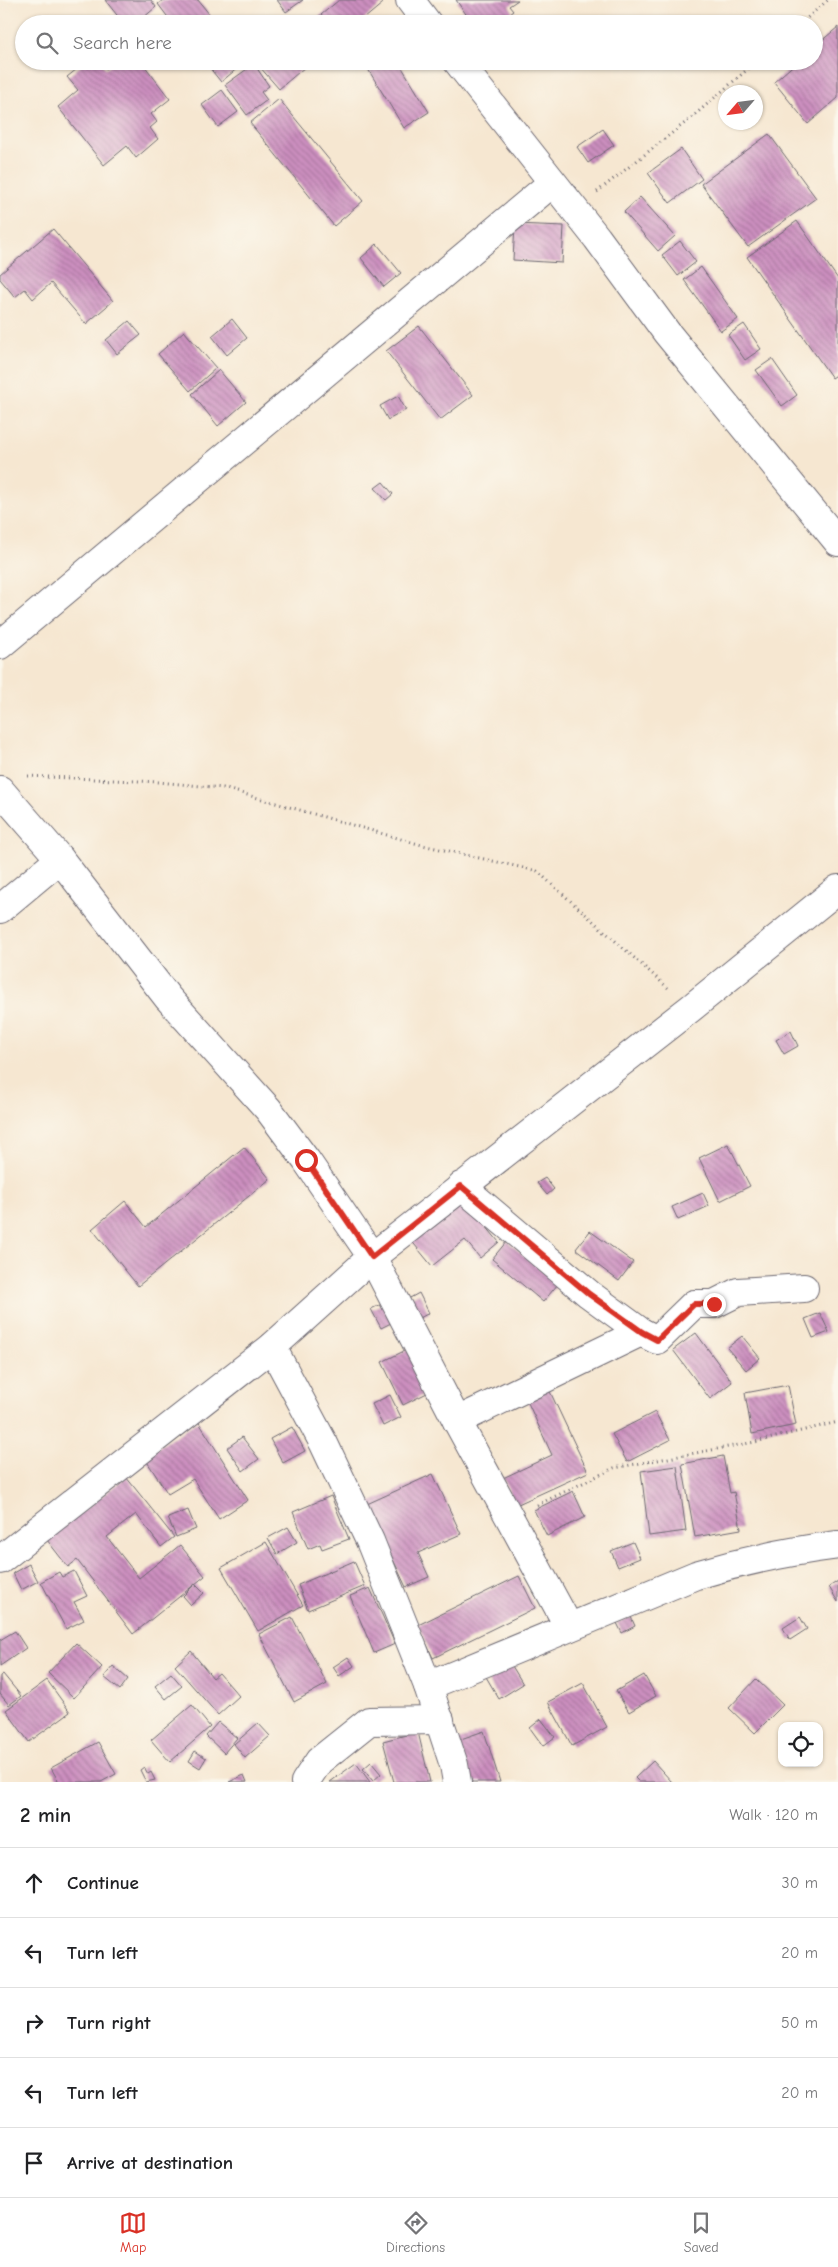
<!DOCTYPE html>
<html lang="en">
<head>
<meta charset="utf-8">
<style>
  body { margin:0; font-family:"Comic Neue",sans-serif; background:#f6f6f6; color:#202124 }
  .controls { position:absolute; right:15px; bottom:15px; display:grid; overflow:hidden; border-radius:10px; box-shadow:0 1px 4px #0004 }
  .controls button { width:45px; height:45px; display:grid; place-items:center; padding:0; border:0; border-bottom:1px solid #e0e0e0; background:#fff; color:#202124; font:25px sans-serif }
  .compass { position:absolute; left:718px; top:85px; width:45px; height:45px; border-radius:50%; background:#fff; box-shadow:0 1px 4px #0004; rotate:242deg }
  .stop { position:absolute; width:15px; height:15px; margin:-11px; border:4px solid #d93025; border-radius:50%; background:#fff }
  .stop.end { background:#d93025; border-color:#fff; box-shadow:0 1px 5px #0008 }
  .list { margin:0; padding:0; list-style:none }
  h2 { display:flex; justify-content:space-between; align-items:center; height:65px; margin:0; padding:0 20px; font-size:21px }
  h2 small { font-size:16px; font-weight:400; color:#757577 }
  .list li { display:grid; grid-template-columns:32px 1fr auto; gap:15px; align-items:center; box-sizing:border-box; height:70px; padding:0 20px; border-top:1px solid #e0e0e0 }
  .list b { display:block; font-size:19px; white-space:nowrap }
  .list em { font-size:16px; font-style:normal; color:#757577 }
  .icon { flex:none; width:28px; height:28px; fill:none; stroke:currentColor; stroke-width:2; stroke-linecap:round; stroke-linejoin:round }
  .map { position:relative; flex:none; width:838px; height:1782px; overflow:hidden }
  .search { position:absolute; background:#fff; box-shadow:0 1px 4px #0004; left:15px; right:15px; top:15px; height:55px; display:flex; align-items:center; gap:12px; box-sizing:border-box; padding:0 18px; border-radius:28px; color:#757577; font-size:19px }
  .sheet { height:415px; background:#fff }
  nav { display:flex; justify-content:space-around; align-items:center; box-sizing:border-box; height:70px; border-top:1px solid #e0e0e0; background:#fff; font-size:14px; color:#757577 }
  nav a { display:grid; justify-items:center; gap:2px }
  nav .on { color:#d93025 }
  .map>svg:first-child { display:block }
</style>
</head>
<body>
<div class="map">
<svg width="838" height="1782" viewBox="0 0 838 1782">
  <defs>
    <pattern id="building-back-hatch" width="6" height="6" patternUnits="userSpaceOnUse" patternTransform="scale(1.25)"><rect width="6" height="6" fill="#cc8fbf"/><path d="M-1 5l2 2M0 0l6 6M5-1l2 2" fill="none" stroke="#a5749c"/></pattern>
  </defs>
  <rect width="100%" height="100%" fill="#fbf7ec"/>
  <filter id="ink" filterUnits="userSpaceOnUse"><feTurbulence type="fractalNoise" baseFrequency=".02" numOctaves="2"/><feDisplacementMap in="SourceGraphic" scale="10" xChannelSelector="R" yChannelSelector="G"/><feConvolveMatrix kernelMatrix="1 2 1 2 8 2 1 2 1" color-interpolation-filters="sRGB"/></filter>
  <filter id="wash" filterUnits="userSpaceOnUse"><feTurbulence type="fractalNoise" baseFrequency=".0096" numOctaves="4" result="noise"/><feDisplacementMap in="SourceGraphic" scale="20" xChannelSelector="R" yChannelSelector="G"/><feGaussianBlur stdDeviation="1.12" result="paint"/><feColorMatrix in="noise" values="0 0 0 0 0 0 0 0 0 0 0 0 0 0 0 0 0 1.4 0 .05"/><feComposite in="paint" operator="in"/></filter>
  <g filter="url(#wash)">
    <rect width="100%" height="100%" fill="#f6e7d1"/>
    <g id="blocks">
      <g fill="url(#building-back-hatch)">
        <path d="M105,0H151L156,7L136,24H124Z"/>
        <path d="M163,0H198L217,24H173L158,4Z"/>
        <path d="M277,0H303L286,12Z"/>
        <path d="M339,0H380L383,3L358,24H310Z"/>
        <path d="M456,0H518L509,6L513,11L496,24H473Z"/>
        <path d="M838,27V98L808,124L774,82L798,61H814V47Z"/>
        <path d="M87,61H100L106,69L116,61H141L170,99L151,114L157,122L150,128L158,139L136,158L127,146L104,165L58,107L78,90L67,77Z"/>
        <path d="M204,61H246L221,82Z"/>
        <path d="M265,61H312L279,89L259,66Z"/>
        <path d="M363,61H398L429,112L404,128Z"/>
        <path d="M254,64L269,86L261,92L267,100L247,115L225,85Z"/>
        <path d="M222,90L238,112L218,127L202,105Z"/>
        <path d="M279,99L363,201L334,226L250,123Z"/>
        <path d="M603,129L614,145L588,163L577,147Z"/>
        <path d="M769,134L816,198L748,247L701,184Z"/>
        <path d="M681,149L702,179L670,203L648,173Z"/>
        <path d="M640,197L675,236L658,251L624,212Z"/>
        <path d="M797,221L838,279V374L832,378L747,257Z"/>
        <path d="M515,224L564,226L562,263L513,260Z"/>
        <path d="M53,229L113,301L86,324L51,283L33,299L25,289L15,297L0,279V274Z"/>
        <path d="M680,241L696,262L678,276L662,255Z"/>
        <path d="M377,244L401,273L384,287L361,258Z"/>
        <path d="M701,267L738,319L721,331L684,280Z"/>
        <path d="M232,319L247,338L227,355L212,336Z"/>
        <path d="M129,321L141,335L117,354L106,340Z"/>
        <path d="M744,324L761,349L745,360L728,335Z"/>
        <path d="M419,326L473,395L440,420L386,351Z"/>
        <path d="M184,331L216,368L190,391L158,354Z"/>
        <path d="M772,359L797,395L782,406L756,370Z"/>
        <path d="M219,370L246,402L218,426L192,394Z"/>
        <path d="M398,396L406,410L388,420L380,406Z"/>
        <path d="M383,482L393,494L386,500L375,488Z"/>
        <path d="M791,1031L798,1046L784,1054L776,1040Z"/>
        <path d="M728,1144L750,1186L720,1201L699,1158Z"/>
        <path d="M244,1147L270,1179L138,1286L92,1229L125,1201L146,1227Z"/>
        <path d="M545,1178L554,1189L547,1195L537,1183Z"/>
        <path d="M703,1193L709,1206L678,1220L672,1207Z"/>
        <path d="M461,1196L499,1242L480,1258L465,1240L432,1266L410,1239Z"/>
        <path d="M590,1231L633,1262L619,1281L576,1249Z"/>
        <path d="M507,1241L558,1284L543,1302L492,1259Z"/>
        <path d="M419,1293L429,1313L409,1324L399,1304Z"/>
        <path d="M386,1302L395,1321L381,1328L371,1309Z"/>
        <path d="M820,1313L829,1332L813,1338L805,1319Z"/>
        <path d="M696,1333L732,1382L710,1399L673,1350Z"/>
        <path d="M742,1336L760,1358L746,1370L727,1348Z"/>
        <path d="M416,1345L437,1388L403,1405L382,1362Z"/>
        <path d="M545,1381L588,1472L516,1505L503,1478L552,1455L523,1392Z"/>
        <path d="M788,1385L796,1425L752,1434L745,1393Z"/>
        <path d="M390,1395L401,1417L383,1426L372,1404Z"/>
        <path d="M655,1412L670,1440L627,1462L612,1434Z"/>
        <path d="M198,1421L248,1500L219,1519L193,1479L168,1494L144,1457Z"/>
        <path d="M292,1427L305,1451L283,1463L270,1439Z"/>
        <path d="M242,1437L259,1459L243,1471L227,1448Z"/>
        <path d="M723,1456L730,1493L734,1492L741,1529L695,1537L682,1464Z"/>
        <path d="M677,1466L686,1531L649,1536L641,1471Z"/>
        <path d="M433,1474L461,1534L418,1553L429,1577L406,1587L367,1504Z"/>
        <path d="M126,1477L174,1537L161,1547L136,1514L107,1537L139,1578L180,1545L205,1576L133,1634L77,1560L68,1567L47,1540Z"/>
        <path d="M573,1491L585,1517L547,1536L534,1510Z"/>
        <path d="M331,1496L349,1539L322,1549L320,1544L308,1549L293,1512Z"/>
        <path d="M188,1510L196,1529L176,1537L168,1518Z"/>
        <path d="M288,1527L297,1542L277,1554L268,1538Z"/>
        <path d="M266,1542L303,1605L258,1631L221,1568Z"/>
        <path d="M633,1542L640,1558L618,1567L611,1551Z"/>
        <path d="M354,1561L365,1586L308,1610L298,1585Z"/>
        <path d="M29,1564L38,1581L21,1590L13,1573Z"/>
        <path d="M74,1571L87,1596L74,1602L84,1620L66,1629L41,1582L59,1572L62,1577Z"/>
        <path d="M519,1576L535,1608L433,1658L418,1625Z"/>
        <path d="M838,1581V1602L829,1587Z"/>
        <path d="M195,1584L204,1593L191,1605L183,1596Z"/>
        <path d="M370,1588L395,1644L374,1653L350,1596Z"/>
        <path d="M292,1617L327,1684L294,1702L259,1634Z"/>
        <path d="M631,1617L635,1626L622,1633L617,1623Z"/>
        <path d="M800,1617L807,1629L790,1640L783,1628Z"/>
        <path d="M15,1631L26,1648L0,1666V1640Z"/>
        <path d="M76,1643L102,1667L74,1698L48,1673Z"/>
        <path d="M191,1651L213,1678L219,1673L239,1696L218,1715L175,1666Z"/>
        <path d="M348,1657L354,1666L339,1676L333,1667Z"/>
        <path d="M509,1661L523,1684L499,1699L485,1675Z"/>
        <path d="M113,1666L128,1679L120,1690L104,1677Z"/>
        <path d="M171,1673L182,1686L166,1699L155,1686Z"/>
        <path d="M3,1674L21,1696L9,1705L0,1694V1676Z"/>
        <path d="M644,1675L656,1696L629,1712L616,1691Z"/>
        <path d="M756,1679L783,1705L755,1733L729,1708Z"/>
        <path d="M47,1680L70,1712L29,1742L6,1710Z"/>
        <path d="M583,1683L607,1727L572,1746L548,1702Z"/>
        <path d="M192,1705L210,1727L170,1762L151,1740Z"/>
        <path d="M541,1719L555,1737L543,1746L530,1728Z"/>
        <path d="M218,1722L237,1738L224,1753L206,1736Z"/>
        <path d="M258,1723L270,1736L245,1758L234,1744Z"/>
        <path d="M484,1731L500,1782H472L458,1740Z"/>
        <path d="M418,1732L430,1782H394L383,1741Z"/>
        <path d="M98,1742L116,1774L101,1782H59L51,1768Z"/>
        <path d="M195,1751L206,1758L200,1768L189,1761Z"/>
        <path d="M653,1761L672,1782H639L635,1778Z"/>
        <path d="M371,1762L381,1774L373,1781L363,1769Z"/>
        <path d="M356,1763L370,1782H330Z"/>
        <path d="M144,1767L148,1774L151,1772L155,1780L146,1782L140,1770Z"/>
        <path d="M244,1775L247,1782H229Z"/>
      </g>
    </g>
  </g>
  <g filter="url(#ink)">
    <use href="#blocks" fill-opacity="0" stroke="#6c6770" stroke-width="1"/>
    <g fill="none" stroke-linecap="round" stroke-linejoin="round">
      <defs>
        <g id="minor">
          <path d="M410,0L428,24"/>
          <path d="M457,61L597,238L667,333L838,542"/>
          <path d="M0,645L552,183"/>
          <path d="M0,790L60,859L168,998L268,1109L306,1160L372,1257L457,1421L569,1627"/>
          <path d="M0,909L60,859"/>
          <path d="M461,1186L589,1294L641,1332L657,1340L694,1304H714L738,1292L804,1288"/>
          <path d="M272,1347L324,1444L370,1541L428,1686L454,1765L457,1782"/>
          <path d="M457,1421L641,1332"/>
          <path d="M0,1560L272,1347L372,1257L691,1008L838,889"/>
          <path d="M428,1686L696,1575C743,1561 790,1551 838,1545"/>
          <path d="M305,1782L319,1761L369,1721L440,1720"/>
        </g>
      </defs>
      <use href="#minor" stroke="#6c6770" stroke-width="30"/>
      <g stroke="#6c6770" stroke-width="3" stroke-dasharray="1 4" stroke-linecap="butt">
        <path d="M800,24L828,0"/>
        <path d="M597,192L690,119L757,61"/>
        <path d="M28,776L158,782L223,788L422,845L537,871L668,988"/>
        <path d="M537,1505L614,1468L755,1442L838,1422"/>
      </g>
      <use href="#minor" stroke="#fff" stroke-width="28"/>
    </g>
  </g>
  <g fill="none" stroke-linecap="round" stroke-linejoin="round" filter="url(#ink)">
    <path stroke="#d93025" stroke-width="6" d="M306,1160L372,1257L461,1186L589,1294L642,1332L657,1340L694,1304H714"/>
  </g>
</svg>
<div class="controls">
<button><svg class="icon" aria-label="locate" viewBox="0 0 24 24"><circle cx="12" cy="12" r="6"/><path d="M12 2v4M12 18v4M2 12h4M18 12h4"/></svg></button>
</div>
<svg class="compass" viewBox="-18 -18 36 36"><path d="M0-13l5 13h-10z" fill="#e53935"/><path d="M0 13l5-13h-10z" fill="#757577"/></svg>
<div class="stop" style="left:306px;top:1160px"></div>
<div class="stop end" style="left:714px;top:1304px"></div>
<div class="search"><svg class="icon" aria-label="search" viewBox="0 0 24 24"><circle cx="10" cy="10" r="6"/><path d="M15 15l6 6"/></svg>Search here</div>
</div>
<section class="sheet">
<h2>2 min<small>Walk · 120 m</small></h2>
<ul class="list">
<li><svg class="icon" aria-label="ahead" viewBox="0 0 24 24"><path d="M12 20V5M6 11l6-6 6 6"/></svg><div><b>Continue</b></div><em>30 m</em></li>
<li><svg class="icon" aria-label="left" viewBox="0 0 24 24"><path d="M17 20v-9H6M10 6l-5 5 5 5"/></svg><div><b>Turn left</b></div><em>20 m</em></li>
<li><svg class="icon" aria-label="right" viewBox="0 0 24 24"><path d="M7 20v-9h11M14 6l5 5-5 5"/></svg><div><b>Turn right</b></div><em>50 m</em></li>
<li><svg class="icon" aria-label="left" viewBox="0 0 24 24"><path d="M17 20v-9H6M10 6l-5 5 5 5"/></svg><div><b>Turn left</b></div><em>20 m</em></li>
<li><svg class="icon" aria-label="arrive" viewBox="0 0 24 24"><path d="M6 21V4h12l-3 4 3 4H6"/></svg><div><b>Arrive at destination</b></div></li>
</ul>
</section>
<nav>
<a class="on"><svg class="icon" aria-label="map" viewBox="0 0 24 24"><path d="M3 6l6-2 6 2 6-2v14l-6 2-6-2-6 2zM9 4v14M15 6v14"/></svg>Map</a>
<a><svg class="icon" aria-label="directions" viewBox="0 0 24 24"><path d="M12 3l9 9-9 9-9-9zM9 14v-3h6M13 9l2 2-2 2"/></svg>Directions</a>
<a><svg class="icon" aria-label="saved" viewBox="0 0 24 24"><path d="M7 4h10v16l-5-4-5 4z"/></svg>Saved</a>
</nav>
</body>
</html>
